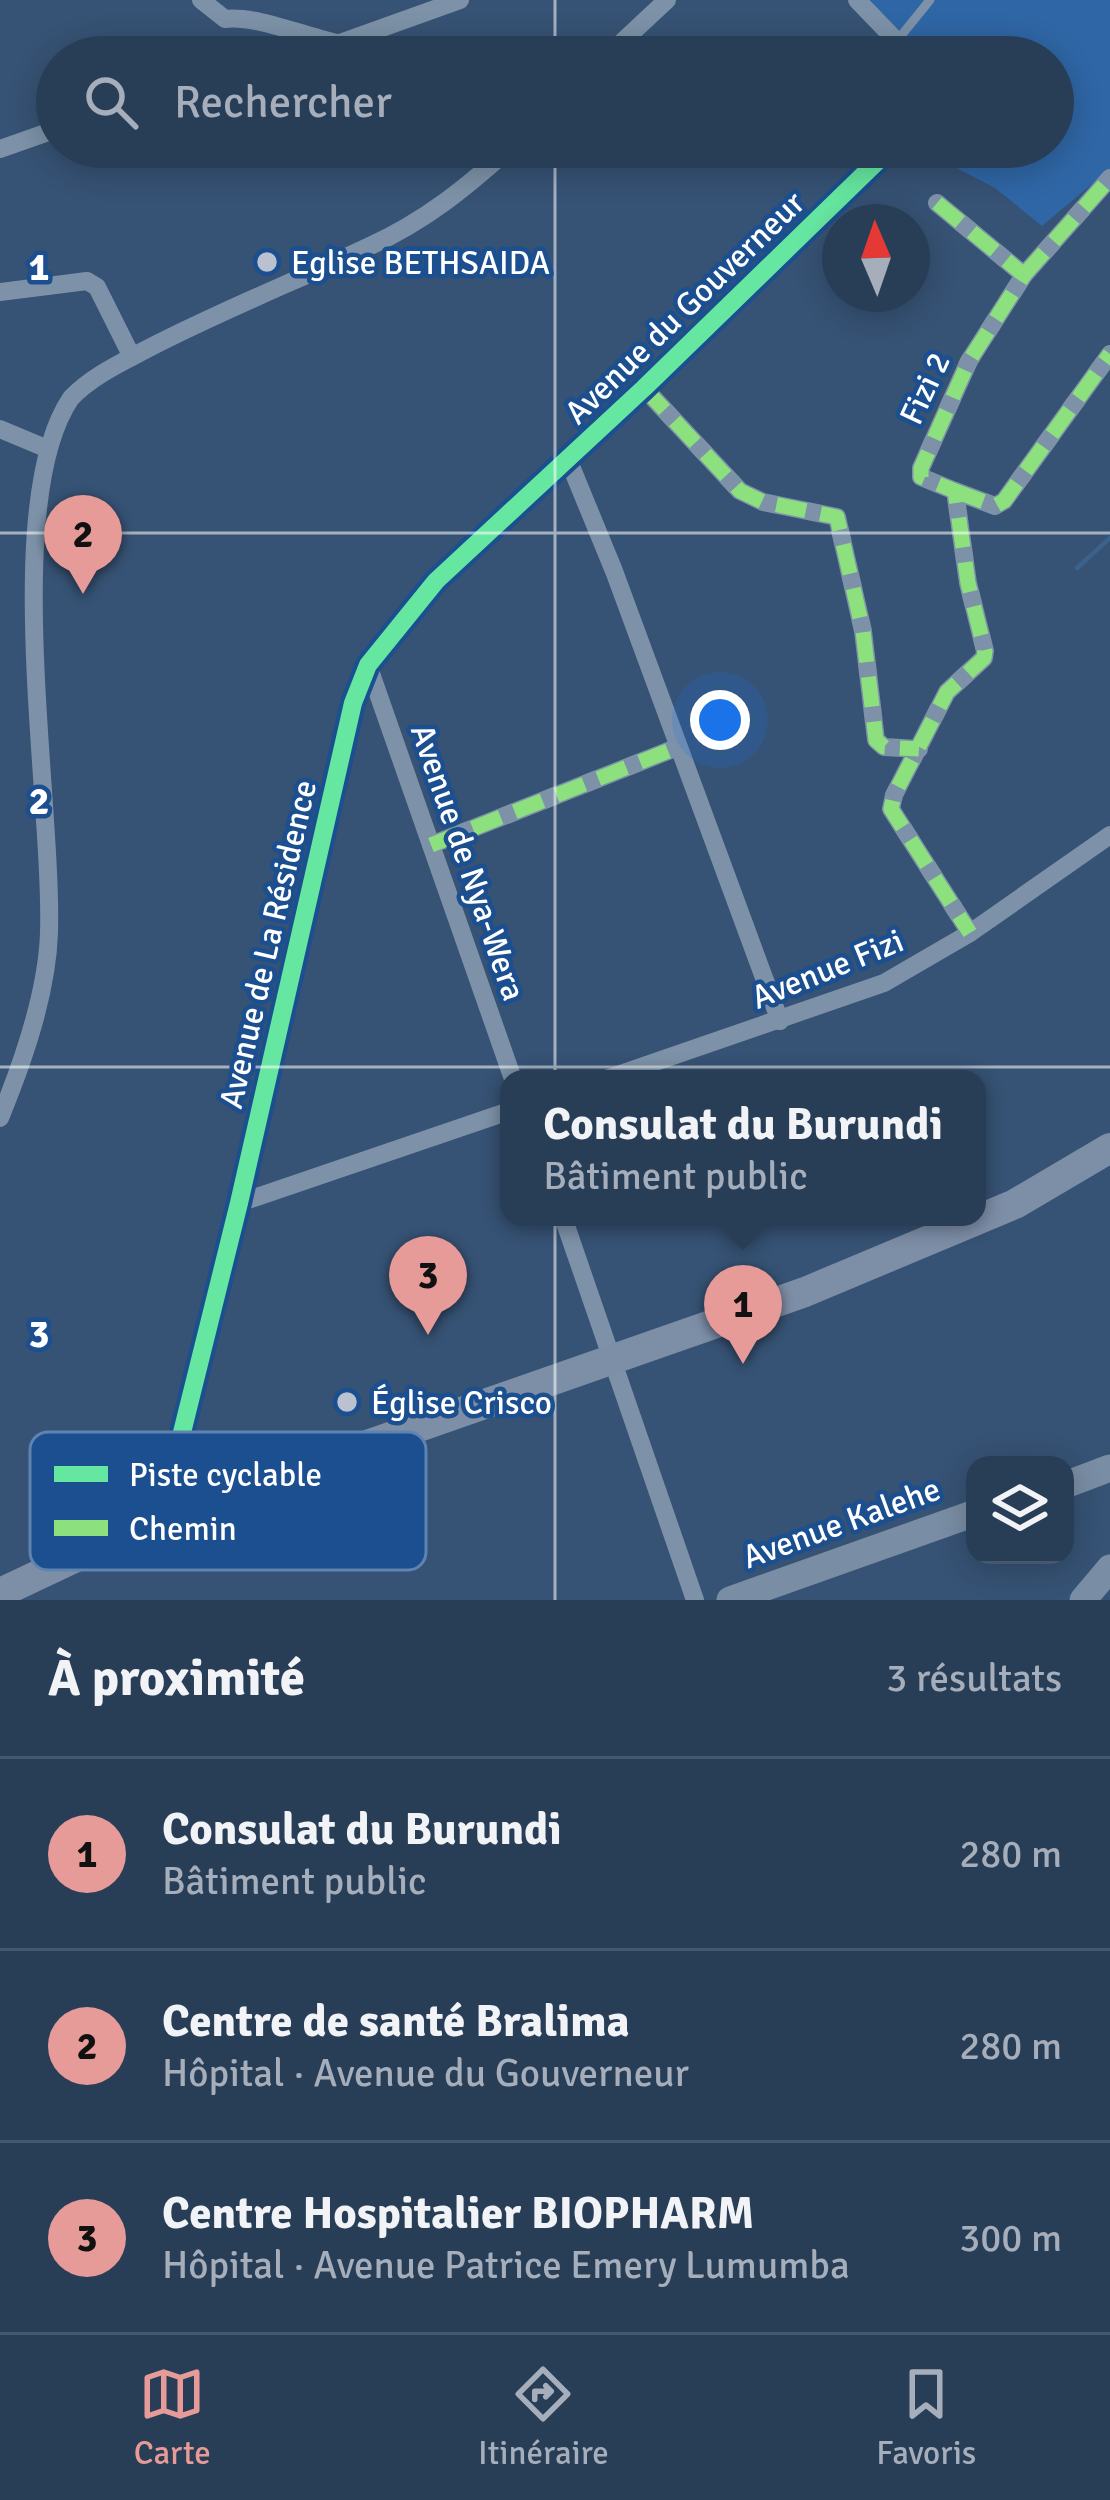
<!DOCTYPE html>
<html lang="fr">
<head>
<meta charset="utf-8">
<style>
  body { margin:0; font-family:Signika,sans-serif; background:#30455d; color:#f1f3f6 }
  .controls { position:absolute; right:36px; bottom:36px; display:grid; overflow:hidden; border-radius:24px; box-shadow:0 6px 30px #0003 }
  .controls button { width:108px; height:108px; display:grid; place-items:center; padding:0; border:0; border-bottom:3px solid #44576d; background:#283e57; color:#f1f3f6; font:60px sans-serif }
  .compass { position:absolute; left:822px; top:204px; width:108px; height:108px; border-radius:50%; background:#283e57; box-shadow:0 6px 30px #0003; rotate:358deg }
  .you { position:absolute; left:720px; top:720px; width:42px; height:42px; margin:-30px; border:9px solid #fff; border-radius:50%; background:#1a73e8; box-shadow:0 0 0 18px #1a73e833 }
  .badge { display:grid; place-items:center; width:78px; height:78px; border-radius:50%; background:#e69b98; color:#111; font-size:39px; font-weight:700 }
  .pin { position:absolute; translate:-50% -99px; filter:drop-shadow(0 3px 6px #0008) }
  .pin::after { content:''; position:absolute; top:63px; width:42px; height:36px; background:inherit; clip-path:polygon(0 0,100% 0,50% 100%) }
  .popup { position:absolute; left:500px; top:1070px; width:486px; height:156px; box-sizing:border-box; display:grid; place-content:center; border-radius:24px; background:#283e57; filter:drop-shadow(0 3px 9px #0005); font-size:39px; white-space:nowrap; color:#a5aeba }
  .popup b { font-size:45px; color:#f1f3f6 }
  .popup::after { content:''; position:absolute; left:50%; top:100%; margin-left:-24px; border:24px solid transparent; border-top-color:#283e57 }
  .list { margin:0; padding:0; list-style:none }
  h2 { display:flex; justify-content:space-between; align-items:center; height:156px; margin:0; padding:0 48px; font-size:51px }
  h2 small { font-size:39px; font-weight:400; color:#a5aeba }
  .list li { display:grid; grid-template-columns:78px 1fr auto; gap:36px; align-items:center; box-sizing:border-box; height:192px; padding:0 48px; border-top:3px solid #44576d }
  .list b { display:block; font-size:45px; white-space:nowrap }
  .list p { margin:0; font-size:39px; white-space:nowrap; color:#a5aeba }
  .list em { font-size:39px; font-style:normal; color:#a5aeba }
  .icon { flex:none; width:66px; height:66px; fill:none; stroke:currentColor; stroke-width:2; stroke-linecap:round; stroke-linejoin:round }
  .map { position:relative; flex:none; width:1110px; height:1600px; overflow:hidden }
  .search { position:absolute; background:#283e57; box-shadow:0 6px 30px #0003; left:36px; right:36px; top:36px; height:132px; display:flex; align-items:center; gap:30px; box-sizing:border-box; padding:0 42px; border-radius:66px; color:#a5aeba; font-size:45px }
  .sheet { height:732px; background:#283e57 }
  nav { display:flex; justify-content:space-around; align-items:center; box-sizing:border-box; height:168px; border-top:3px solid #44576d; background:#283e57; font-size:33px; color:#a5aeba }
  nav a { display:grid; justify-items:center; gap:6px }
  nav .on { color:#e69b98 }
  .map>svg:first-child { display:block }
</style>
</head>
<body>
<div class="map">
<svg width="1110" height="1600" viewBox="0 0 1110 1600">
  <rect width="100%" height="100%" fill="#365274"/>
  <path fill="#2f66a5" d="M857,0H1110V169L1042,226L995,188L920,149L1053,147V57H902Z"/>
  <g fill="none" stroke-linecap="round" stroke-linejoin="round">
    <path stroke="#3b618d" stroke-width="4.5" d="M1077,568L1110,538"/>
    <path stroke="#7d92a8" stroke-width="9" d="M896,42L930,0"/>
    <g stroke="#7d92a8" stroke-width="18">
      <path d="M201,0L225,19C256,15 307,37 341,44"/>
      <path d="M857,0L912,57"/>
      <path d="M301,57L460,0"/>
      <path d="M606,57L667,0"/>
      <path d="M0,149L57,129"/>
      <path d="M937,203L1024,275L969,361L921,468V477L955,491L968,583L985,651L984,658L947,692L894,795L891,809L970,933"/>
      <path d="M1024,275L1110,178"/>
      <path d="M0,292L87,281L97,287L132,357"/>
      <path d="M644,388L740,491L763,502L837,517L863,631L876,740L884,747L919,749"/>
      <path d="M0,429L43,447"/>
      <path d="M568,459L614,571L780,1021"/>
      <path d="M955,491L995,506L1004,501L1110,354"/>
      <path d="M368,665L513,1079"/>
      <path d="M431,845L678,747"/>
      <path d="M606,1079L884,983L970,933L1110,835"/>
      <path d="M0,1118C23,1062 47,994 49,933C53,799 0,502 71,398C92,376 121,363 147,349C220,311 296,281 370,246C425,221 467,187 511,147"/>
      <path d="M239,1203L509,1111"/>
      <path d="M563,1217L695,1600"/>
      <path d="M161,1517L239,1203L353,703L368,665L436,581L644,388L892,147"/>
    </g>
    <g stroke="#798da4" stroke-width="27">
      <path d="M1065,1485L1110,1468"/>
      <path d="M730,1600L975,1513"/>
      <path d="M1083,1600L1110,1568"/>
    </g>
    <path stroke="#7d8ea7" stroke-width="30" d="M0,1593L161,1517L805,1292L1015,1204L1110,1148"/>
    <g stroke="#8de07e" stroke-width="15" stroke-dasharray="30 15" stroke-linecap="butt">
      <path d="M937,203L1024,275L969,361L921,468V477L955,491L968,583L985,651L984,658L947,692L894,795L891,809L970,933"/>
      <path d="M1024,275L1110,178"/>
      <path d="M644,388L740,491L763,502L837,517L863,631L876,740L884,747L919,749"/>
      <path d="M955,491L995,506L1004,501L1110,354"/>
      <path d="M431,845L678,747"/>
    </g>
    <defs>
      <path id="cycleway" d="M161,1517L239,1203L353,703L368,665L436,581L644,388L892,147"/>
    </defs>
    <use href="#cycleway" stroke="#1b4f8f" stroke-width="26"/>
    <use href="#cycleway" stroke="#66e7a1" stroke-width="18"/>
  </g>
  <path fill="none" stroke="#fff" stroke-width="3" stroke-opacity="0.55" d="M555,0V57M555,147V1600M0,533H1110M0,1067H1110"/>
  <g fill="#b9c2ce" stroke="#1b4f8f" stroke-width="4.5">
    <circle cx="267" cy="262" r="12"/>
    <circle cx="347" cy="1402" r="12"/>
  </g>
  <g text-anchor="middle" stroke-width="9" stroke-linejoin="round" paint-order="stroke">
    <g font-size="33" fill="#fff" stroke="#1b4f8f" text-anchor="start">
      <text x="291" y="274">Eglise BETHSAIDA</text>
      <text x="371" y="1414">Église Crisco</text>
    </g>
    <g font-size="33" fill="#fff" stroke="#1b4f8f">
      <text transform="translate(684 307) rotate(-44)" y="12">Avenue du Gouverneur</text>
      <text transform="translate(924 388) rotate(-65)" y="12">Fizi 2</text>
      <text transform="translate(469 862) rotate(71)" y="12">Avenue de Nya-Wera</text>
      <text transform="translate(267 944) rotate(-77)" y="12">Avenue de La Résidence</text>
      <text transform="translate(827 968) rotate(-22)" y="12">Avenue Fizi</text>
      <text transform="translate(841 1522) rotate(-20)" y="12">Avenue Kalehe</text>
    </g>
  </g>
  <rect x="30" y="1432" width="396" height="138" rx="18" fill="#1b4f8f" stroke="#5f84b1" stroke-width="3"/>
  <rect x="54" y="1466" width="54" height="16" fill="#66e7a1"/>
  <rect x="54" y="1520" width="54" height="16" fill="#8de07e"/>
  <g font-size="33" fill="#fff">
    <text x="129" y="1486">Piste cyclable</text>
    <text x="129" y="1540">Chemin</text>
  </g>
  <g font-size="39" text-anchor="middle" font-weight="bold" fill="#fff" stroke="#1b4f8f" stroke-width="9" stroke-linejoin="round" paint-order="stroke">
    <text x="39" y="280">1</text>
    <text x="39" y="814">2</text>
    <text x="39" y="1347">3</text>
  </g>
</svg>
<div class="controls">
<button><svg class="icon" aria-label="layers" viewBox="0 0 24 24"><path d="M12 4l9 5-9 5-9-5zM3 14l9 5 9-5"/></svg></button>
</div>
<svg class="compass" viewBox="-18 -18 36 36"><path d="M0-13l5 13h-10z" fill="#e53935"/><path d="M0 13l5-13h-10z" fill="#a5aeba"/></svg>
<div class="you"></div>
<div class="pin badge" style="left:743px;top:1364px">1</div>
<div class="popup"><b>Consulat du Burundi</b>Bâtiment public</div>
<div class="pin badge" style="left:83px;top:594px">2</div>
<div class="pin badge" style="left:428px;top:1335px">3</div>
<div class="search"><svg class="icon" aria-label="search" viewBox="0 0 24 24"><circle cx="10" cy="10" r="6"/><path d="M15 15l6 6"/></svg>Rechercher</div>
</div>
<section class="sheet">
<h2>À proximité<small>3 résultats</small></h2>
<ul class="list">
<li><span class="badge">1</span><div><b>Consulat du Burundi</b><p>Bâtiment public</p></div><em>280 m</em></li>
<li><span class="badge">2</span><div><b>Centre de santé Bralima</b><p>Hôpital · Avenue du Gouverneur</p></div><em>280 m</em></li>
<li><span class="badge">3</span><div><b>Centre Hospitalier BIOPHARM</b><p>Hôpital · Avenue Patrice Emery Lumumba</p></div><em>300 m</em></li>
</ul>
</section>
<nav>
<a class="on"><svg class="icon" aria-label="map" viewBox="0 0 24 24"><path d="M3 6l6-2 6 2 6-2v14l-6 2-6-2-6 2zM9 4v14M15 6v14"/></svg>Carte</a>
<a><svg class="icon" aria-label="directions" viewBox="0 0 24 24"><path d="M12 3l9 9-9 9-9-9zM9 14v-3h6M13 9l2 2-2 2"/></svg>Itinéraire</a>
<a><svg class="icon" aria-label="saved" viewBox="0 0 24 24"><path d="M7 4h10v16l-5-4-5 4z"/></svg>Favoris</a>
</nav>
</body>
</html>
